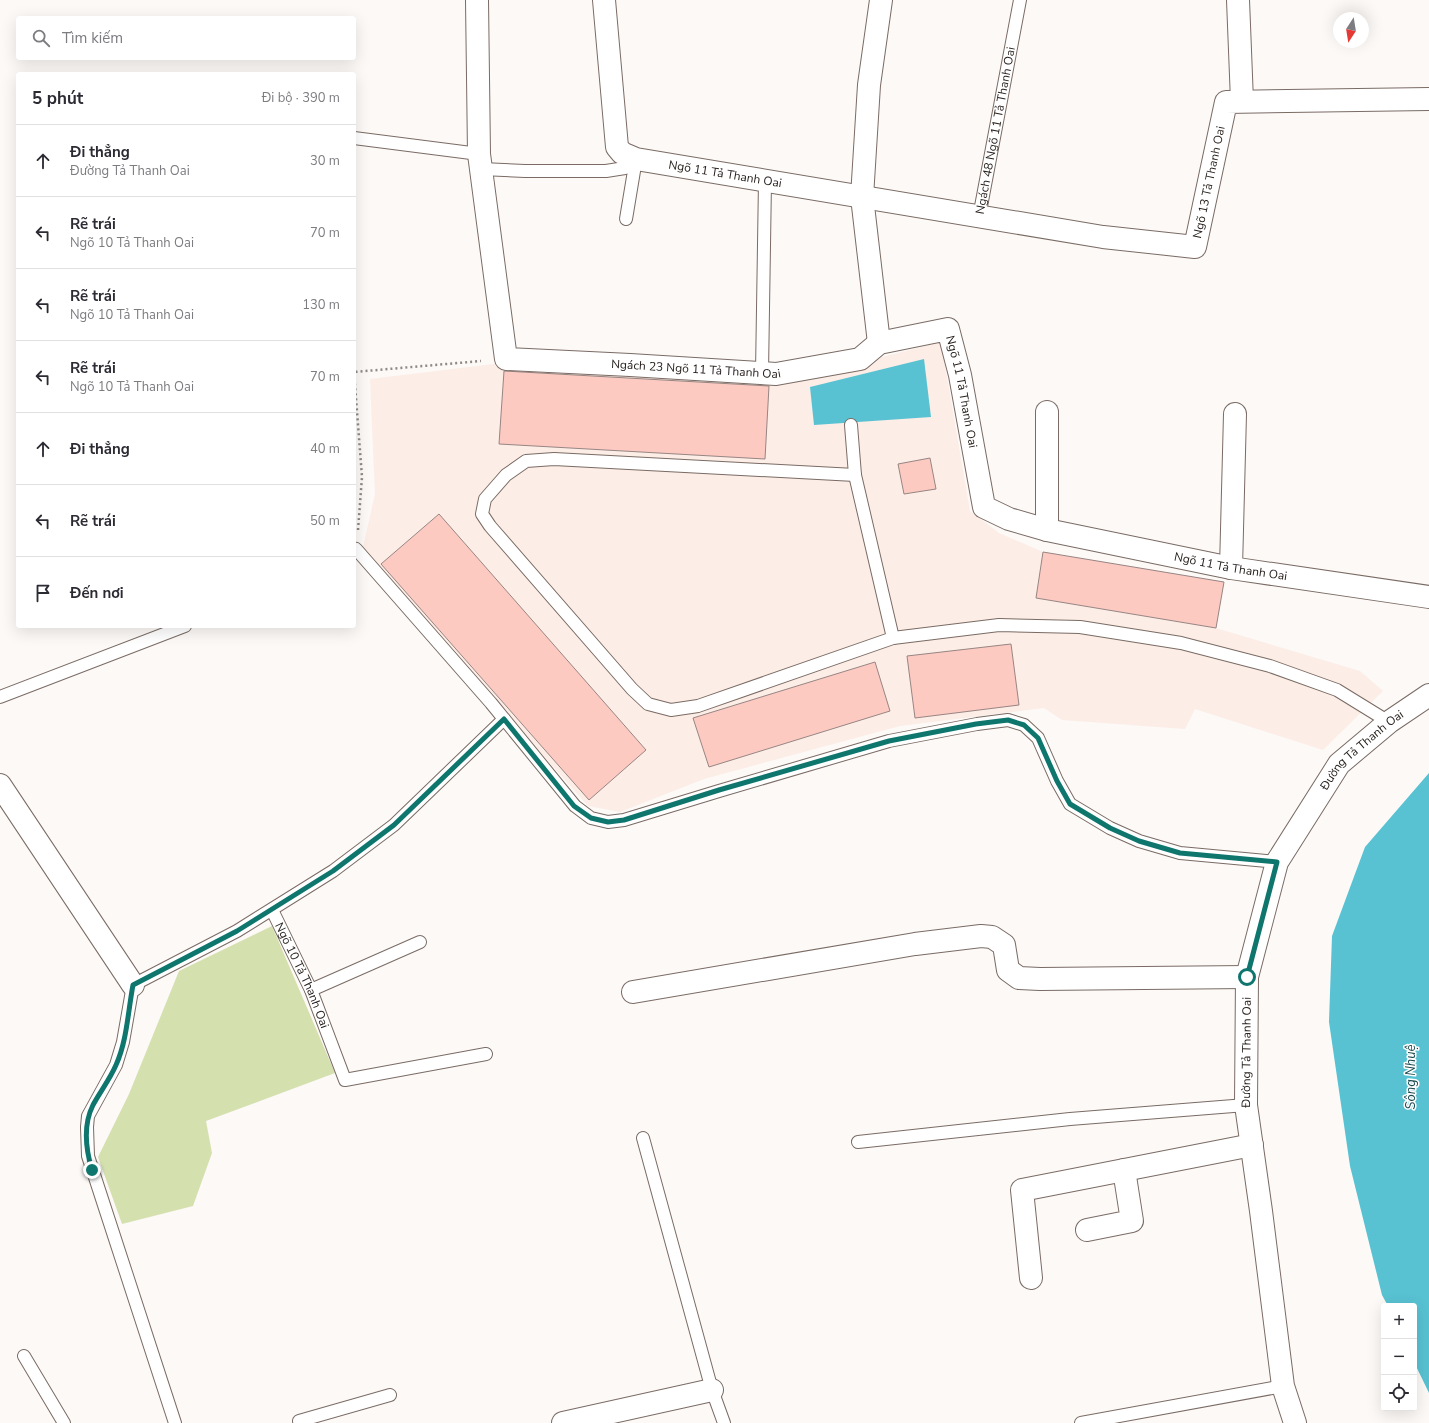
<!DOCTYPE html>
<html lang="vi">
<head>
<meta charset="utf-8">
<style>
  body { margin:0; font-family:"Nunito Sans",sans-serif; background:#f7f7f7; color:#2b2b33 }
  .controls { position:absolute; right:12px; bottom:12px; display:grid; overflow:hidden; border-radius:4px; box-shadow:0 4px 16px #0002 }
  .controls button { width:36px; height:36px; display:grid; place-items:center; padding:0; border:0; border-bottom:1px solid #e1e1e2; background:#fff; color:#2b2b33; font:20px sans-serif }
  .compass { position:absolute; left:1333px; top:12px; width:36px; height:36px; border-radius:50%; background:#fff; box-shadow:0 4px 16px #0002; rotate:192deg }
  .stop { position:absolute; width:12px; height:12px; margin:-9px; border:3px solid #0f766e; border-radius:50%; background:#fff }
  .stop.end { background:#0f766e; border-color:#fff; box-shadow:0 1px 4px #0008 }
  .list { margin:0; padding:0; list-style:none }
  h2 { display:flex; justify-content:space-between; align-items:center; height:52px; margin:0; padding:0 16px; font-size:17px }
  h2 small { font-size:13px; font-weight:400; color:#7c7c81 }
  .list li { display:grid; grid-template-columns:26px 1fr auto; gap:12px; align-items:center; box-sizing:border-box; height:72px; padding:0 16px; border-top:1px solid #e1e1e2 }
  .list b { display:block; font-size:15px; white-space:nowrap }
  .list p { margin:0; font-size:13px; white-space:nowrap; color:#7c7c81 }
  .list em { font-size:13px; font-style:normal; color:#7c7c81 }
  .icon { flex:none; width:22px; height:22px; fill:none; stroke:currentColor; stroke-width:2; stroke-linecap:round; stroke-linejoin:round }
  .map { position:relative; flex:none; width:1429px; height:1423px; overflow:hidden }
  .search { position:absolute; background:#fff; box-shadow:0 4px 16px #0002; left:16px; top:16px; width:340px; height:44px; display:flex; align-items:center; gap:10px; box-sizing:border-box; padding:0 14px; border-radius:4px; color:#7c7c81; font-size:15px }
  .panel { position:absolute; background:#fff; box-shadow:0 4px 16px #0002; left:16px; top:72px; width:340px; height:556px; border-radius:4px }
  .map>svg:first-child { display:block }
</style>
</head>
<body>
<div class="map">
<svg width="1429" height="1423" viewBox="0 0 1429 1423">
  <rect width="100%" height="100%" fill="#fcf9f7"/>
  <path fill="#fcede6" d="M941,342L970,511L999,533L1043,552L1224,582L1216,628L1360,671L1383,691L1323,750L1195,709L1185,729L1062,720L1044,708L900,726L704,779L620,812L588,806L362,552L375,494L370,379L502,363L808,376Z"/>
  <path fill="#d5e0af" d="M272,926L335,1073L206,1121L212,1153L193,1206L122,1224L98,1157L129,1094L179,971Z"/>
  <g fill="#58c2d2">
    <path d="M924,359L931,417L814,425L810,387Z"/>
    <path d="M1429,773V1393L1414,1362V1306H1388L1382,1295L1350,1166L1329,1022L1332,936L1365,847Z"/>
  </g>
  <g fill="#fdcac2" stroke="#978583">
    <path d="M504,371L769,386L765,459L499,444Z"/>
    <path d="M930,458L936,489L904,494L898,464Z"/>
    <path d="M439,514L646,750L589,800L381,564Z"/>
    <path d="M1043,552L1224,582L1216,628L1036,598Z"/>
    <path d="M1011,644L1019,705L915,718L907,656Z"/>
    <path d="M875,662L890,711L709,767L693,718Z"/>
  </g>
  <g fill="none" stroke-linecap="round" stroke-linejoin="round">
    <defs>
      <g id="service">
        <path d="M354,138L479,154"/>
        <path d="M481,169L525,171H606L625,168L636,159"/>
        <path id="s1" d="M979,217L1020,0"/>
        <path d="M626,219L636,159"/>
        <path d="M762,373L765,181"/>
        <path d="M851,425L855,475L893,638"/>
        <path d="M855,475L554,459L526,461L506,475L485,499L482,514L490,526L632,689L648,704L671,710L698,706L893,638L999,625L1080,627L1181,643L1270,666L1337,690L1389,722"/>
        <path d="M354,550L356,549L491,703L575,806L591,818L608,822L624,820L719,791L889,741L977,724L1008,720L1024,725L1038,738L1057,781L1070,804L1110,828L1139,841L1180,853L1277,862"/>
        <path d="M0,697L185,626"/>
        <path id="s2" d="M272,910L311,990L345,1080L486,1054"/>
        <path d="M311,990L420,942"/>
        <path d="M643,1138L712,1390L724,1423"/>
        <path d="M858,1142L1070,1119L1246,1105"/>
        <path d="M24,1356L64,1423"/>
        <path d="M299,1421L390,1395"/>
        <path d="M175,1423L88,1156L87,1127L88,1116L116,1065L123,1042L133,985L237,931L333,871L394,825L504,719"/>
        <path d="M1081,1423L1283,1386"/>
      </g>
      <g id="minor">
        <path id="s3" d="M477,0L479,154L506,359L630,365L776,374L860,359L879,343L948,329L960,375L984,507L1009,519L1047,530L1231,568L1429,597"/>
        <path id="s4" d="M604,0L617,147L622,153L636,159L1103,237L1195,247L1226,102L1429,99"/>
        <path d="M1238,0L1242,101"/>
        <path d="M879,343L862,197L869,85L881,0"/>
        <path d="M1047,530V412"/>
        <path d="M1231,568L1235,414"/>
        <path d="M0,785L133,985"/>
        <path d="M633,992L915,944L981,936L992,937L1004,945L1008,970L1019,978L1040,979L1247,977"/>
        <path d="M1087,1230L1132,1221L1124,1170"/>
        <path d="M1031,1278L1022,1190L1252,1145"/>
        <path d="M563,1423L712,1390"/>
      </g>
      <g id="tertiary">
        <path id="s5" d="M1295,1423L1283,1386L1261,1211L1246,1105L1247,977L1277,862L1339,764L1389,722L1429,695"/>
      </g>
    </defs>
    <use href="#service" stroke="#7a6b64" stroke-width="14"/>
    <use href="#minor" stroke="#7a6b64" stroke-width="24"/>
    <use href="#tertiary" stroke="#7a6b64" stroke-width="24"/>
    <path stroke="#8e8a87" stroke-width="2.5" stroke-dasharray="2 3" stroke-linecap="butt" d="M358,530L362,477L354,372L481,361"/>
    <use href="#service" stroke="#fff" stroke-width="12"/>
    <use href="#minor" stroke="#fff" stroke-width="22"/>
    <use href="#tertiary" stroke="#fff" stroke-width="22"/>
  </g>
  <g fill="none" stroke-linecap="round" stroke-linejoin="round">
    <path stroke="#0f766e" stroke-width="5" d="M92,1170C86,1150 83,1125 93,1105C100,1092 110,1079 116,1065C127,1041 128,1011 133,985L237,931L333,871L394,825L504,719L574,806L591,818L608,822L624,820L719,790L889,741L976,724L1008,720L1024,725L1038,738L1057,781L1070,804L1110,828L1139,841L1180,853L1277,862L1247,977"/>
  </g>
  <g text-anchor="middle" stroke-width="3" stroke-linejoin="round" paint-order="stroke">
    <g font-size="12" fill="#27211e" stroke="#fff">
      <text dy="4" stroke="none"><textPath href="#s1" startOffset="88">Ngách 48 Ngõ 11 Tả Thanh Oai</textPath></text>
      <text dy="4" stroke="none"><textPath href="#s4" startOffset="261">Ngõ 11 Tả Thanh Oai</textPath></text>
      <text dy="4" stroke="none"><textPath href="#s4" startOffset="803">Ngõ 13 Tả Thanh Oai</textPath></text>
      <text dy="4" stroke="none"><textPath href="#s3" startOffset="551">Ngách 23 Ngõ 11 Tả Thanh Oai</textPath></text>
      <text dy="4" stroke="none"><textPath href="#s3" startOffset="876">Ngõ 11 Tả Thanh Oai</textPath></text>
      <text dy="4" stroke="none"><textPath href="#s3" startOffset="1248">Ngõ 11 Tả Thanh Oai</textPath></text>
      <text dy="4" stroke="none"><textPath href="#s5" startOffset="711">Đường Tả Thanh Oai</textPath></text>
      <text dy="4" stroke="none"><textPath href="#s2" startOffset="72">Ngõ 10 Tả Thanh Oai</textPath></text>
      <text dy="4" stroke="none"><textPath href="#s5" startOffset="375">Đường Tả Thanh Oai</textPath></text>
    </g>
    <g font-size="13" font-style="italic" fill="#19484f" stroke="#fff">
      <text transform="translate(1410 1077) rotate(-90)" y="5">Sông Nhuệ</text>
    </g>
  </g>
</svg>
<div class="controls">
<button>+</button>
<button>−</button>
<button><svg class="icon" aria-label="locate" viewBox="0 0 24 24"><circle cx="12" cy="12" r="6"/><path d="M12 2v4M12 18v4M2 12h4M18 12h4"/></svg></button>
</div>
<svg class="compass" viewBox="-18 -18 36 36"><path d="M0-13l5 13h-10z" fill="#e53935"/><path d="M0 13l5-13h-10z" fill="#7c7c81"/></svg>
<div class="stop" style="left:1247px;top:977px"></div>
<div class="stop end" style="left:92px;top:1170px"></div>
<div class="search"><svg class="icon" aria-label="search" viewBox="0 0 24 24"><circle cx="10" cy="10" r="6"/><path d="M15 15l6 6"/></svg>Tìm kiếm</div>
<section class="panel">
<h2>5 phút<small>Đi bộ · 390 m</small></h2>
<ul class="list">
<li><svg class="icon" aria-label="ahead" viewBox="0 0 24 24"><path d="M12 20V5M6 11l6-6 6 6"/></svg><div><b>Đi thẳng</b><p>Đường Tả Thanh Oai</p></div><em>30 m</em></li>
<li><svg class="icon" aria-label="left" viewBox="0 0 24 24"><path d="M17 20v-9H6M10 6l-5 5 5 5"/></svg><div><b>Rẽ trái</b><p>Ngõ 10 Tả Thanh Oai</p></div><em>70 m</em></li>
<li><svg class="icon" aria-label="left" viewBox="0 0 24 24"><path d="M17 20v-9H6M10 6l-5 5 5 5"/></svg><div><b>Rẽ trái</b><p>Ngõ 10 Tả Thanh Oai</p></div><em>130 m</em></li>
<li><svg class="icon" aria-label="left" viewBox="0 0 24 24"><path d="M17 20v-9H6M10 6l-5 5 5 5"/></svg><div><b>Rẽ trái</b><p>Ngõ 10 Tả Thanh Oai</p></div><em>70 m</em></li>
<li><svg class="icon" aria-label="ahead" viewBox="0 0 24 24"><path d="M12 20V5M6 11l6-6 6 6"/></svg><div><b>Đi thẳng</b></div><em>40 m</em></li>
<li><svg class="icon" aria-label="left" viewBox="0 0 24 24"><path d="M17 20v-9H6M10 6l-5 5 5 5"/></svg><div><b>Rẽ trái</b></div><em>50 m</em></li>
<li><svg class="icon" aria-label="arrive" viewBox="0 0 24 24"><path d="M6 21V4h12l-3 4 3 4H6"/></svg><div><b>Đến nơi</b></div></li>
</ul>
</section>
</div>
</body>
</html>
